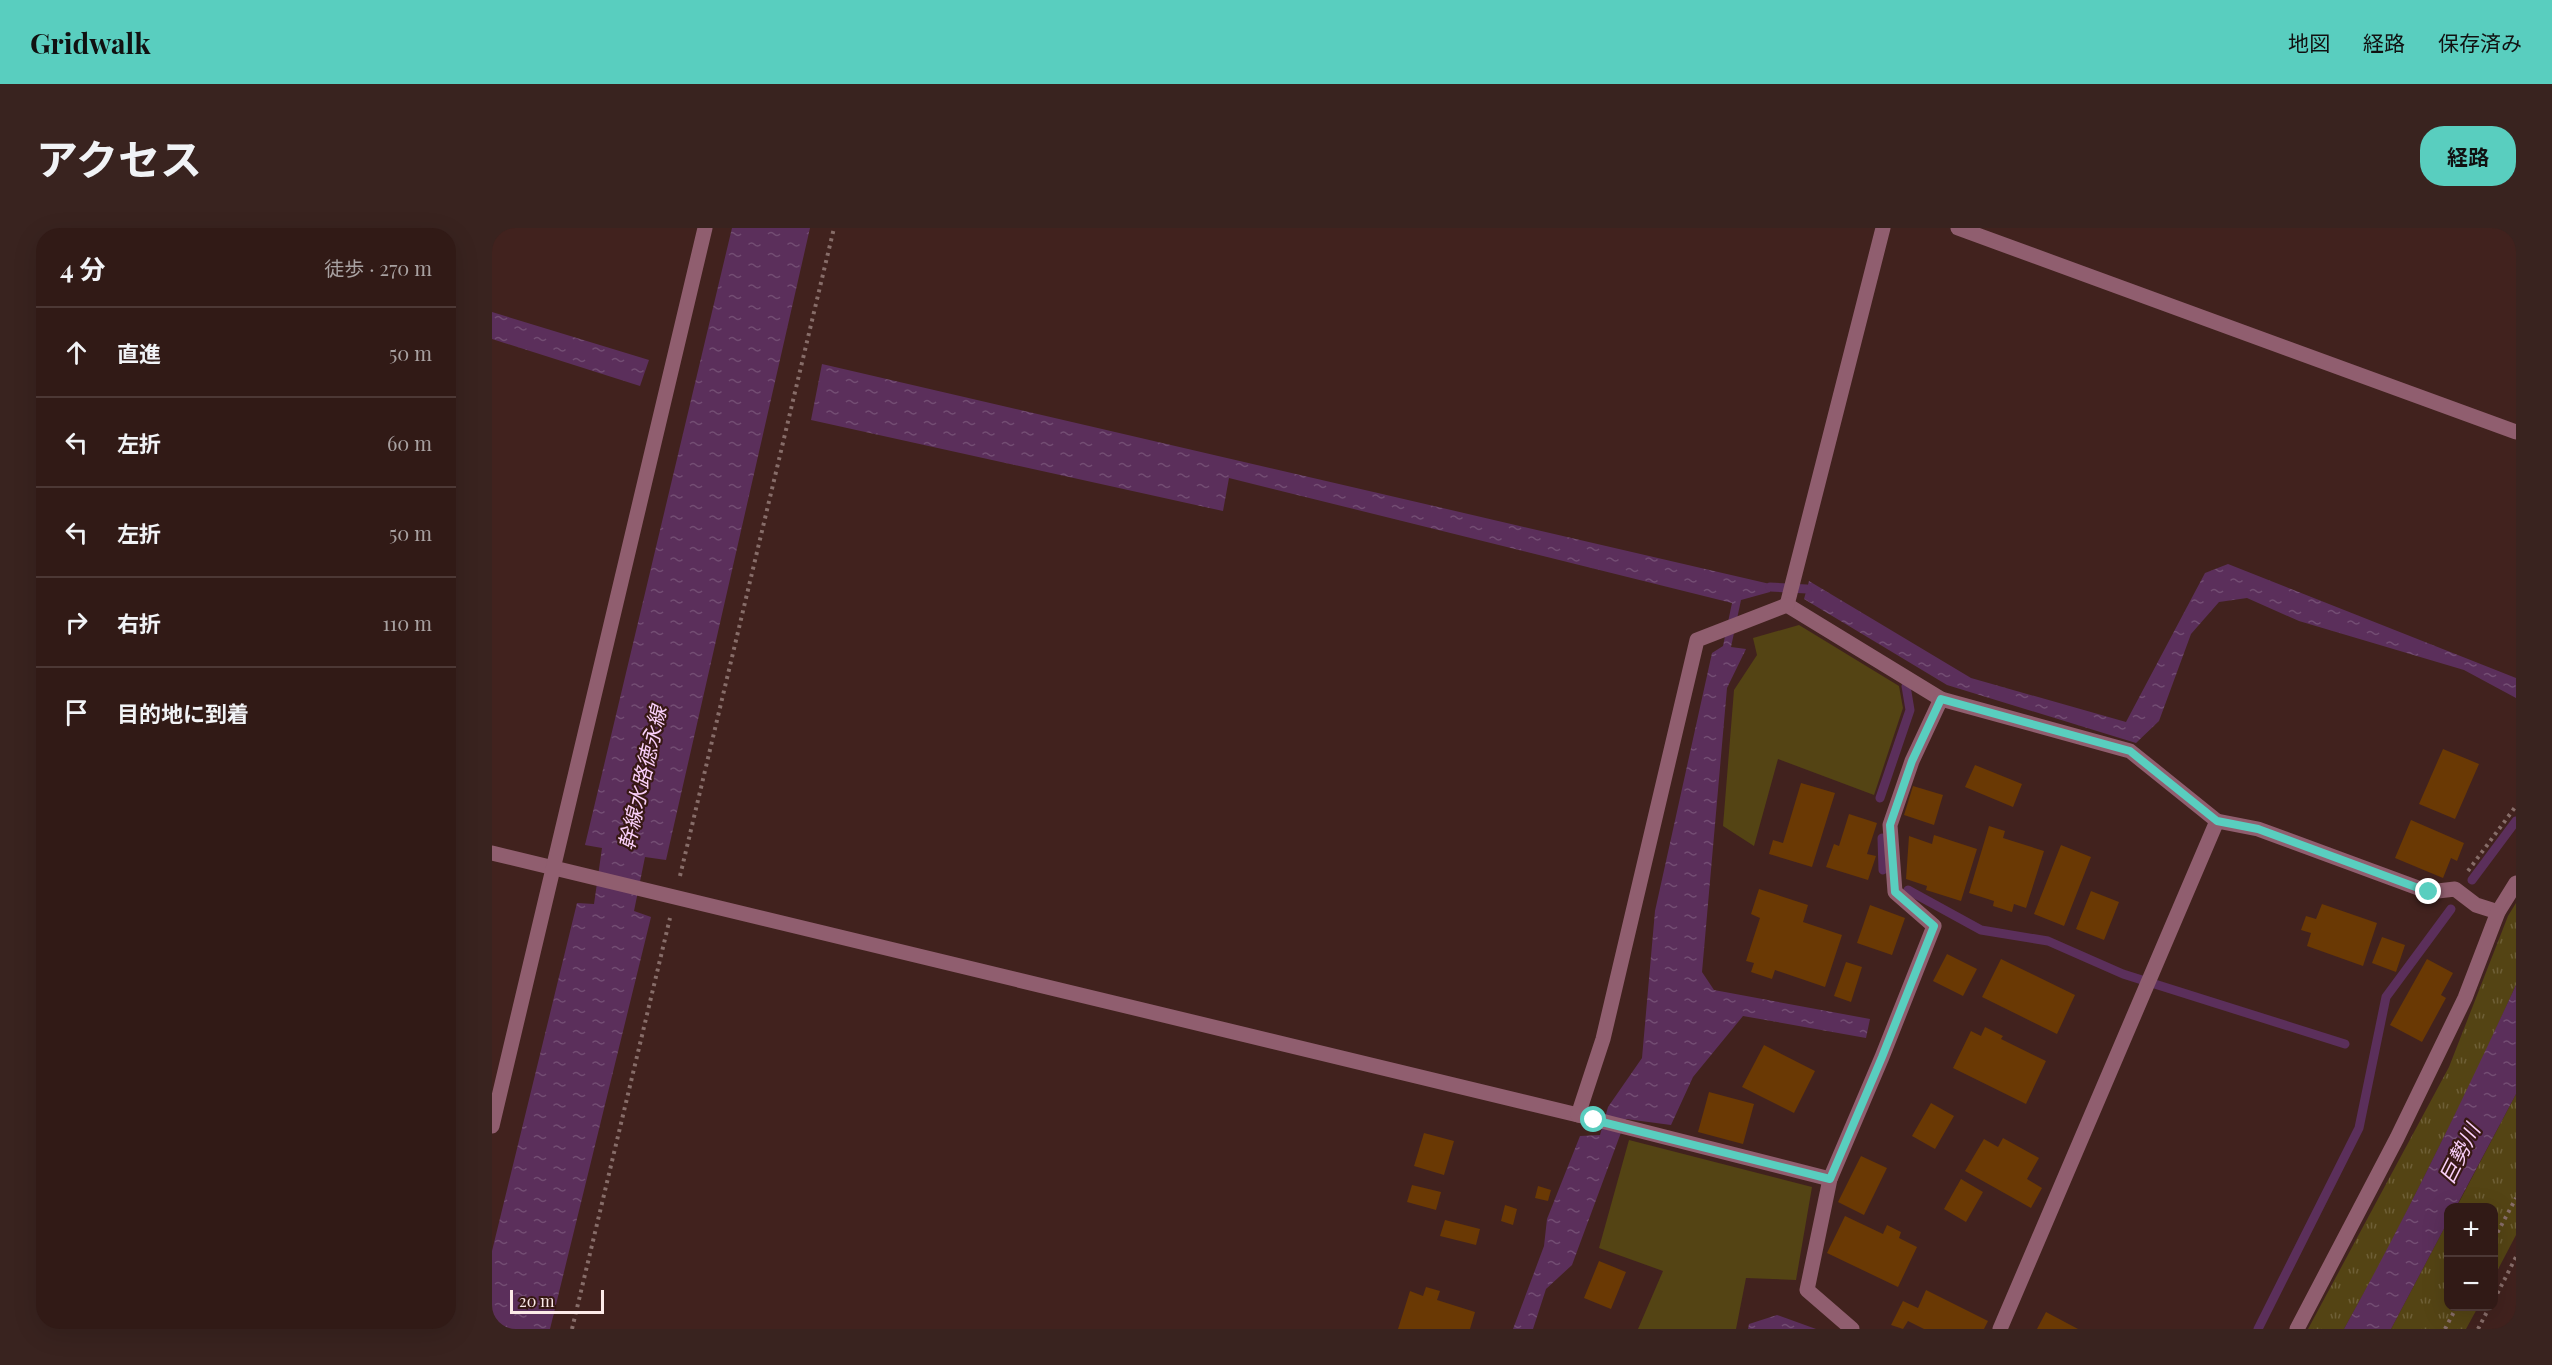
<!DOCTYPE html>
<html lang="ja">
<head>
<meta charset="utf-8">
<style>
  body { margin:0; font-family:"Playfair Display","Noto Sans JP",serif; background:#39231f; color:#f1f3f6 }
  .controls { position:absolute; right:18px; bottom:18px; display:grid; overflow:hidden; border-radius:12px; box-shadow:0 6px 24px #0002 }
  .controls button { width:54px; height:54px; display:grid; place-items:center; padding:0; border:0; border-bottom:2px solid #4c3835; background:#311a16; color:#f1f3f6; font:30px sans-serif }
  .scale { position:absolute; left:18px; bottom:15px; width:94px; box-sizing:border-box; padding-left:6px; border:3px solid #fceae8; border-top:0; font-size:16px; line-height:21px; white-space:nowrap; color:#fceae8; -webkit-text-stroke:4px #371814; paint-order:stroke }
  .stop { position:absolute; width:18px; height:18px; margin:-14px; border:4px solid #59cebf; border-radius:50%; background:#fff }
  .stop.end { background:#59cebf; border-color:#fff; box-shadow:0 2px 6px #0008 }
  .list { margin:0; padding:0; list-style:none }
  h2 { display:flex; justify-content:space-between; align-items:center; height:78px; margin:0; padding:0 24px; font-size:26px }
  h2 small { font-size:20px; font-weight:400; color:#a8a1a1 }
  .list li { display:grid; grid-template-columns:39px 1fr auto; gap:18px; align-items:center; box-sizing:border-box; height:90px; padding:0 24px; border-top:2px solid #4c3835 }
  .list b { display:block; font-size:22px; white-space:nowrap }
  .list em { font-size:20px; font-style:normal; color:#a8a1a1 }
  .icon { flex:none; width:33px; height:33px; fill:none; stroke:currentColor; stroke-width:2; stroke-linecap:round; stroke-linejoin:round }
  .map { position:relative; flex:none; width:2024px; height:1101px; overflow:hidden; border-radius:24px }
  header { display:flex; align-items:center; gap:36px; box-sizing:border-box; height:84px; padding:0 30px; background:#59cebf; color:#111 }
  header strong { font-size:28px }
  nav { display:flex; gap:33px; margin-inline-start:auto; font-size:21px }
  .intro { display:flex; align-items:center; justify-content:space-between; box-sizing:border-box; height:144px; padding:0 36px }
  h1 { margin:0; font-size:42px }
  .button { padding:15px 27px; border-radius:24px; background:#59cebf; color:#111; font-size:21px; font-weight:700 }
  main { display:flex; gap:36px; padding:0 36px }
  aside { flex:1; background:#311a16; border-radius:24px; box-shadow:0 6px 24px #0002 }
  .map>svg:first-child { display:block }
</style>
</head>
<body>
<header>
<strong>Gridwalk</strong>
<nav><a>地図</a><a>経路</a><a>保存済み</a></nav>
</header>
<div class="intro"><h1>アクセス</h1><a class="button">経路</a></div>
<main>
<aside>
<h2>4 分<small>徒歩 · 270 m</small></h2>
<ul class="list">
<li><svg class="icon" aria-label="ahead" viewBox="0 0 24 24"><path d="M12 20V5M6 11l6-6 6 6"/></svg><div><b>直進</b></div><em>50 m</em></li>
<li><svg class="icon" aria-label="left" viewBox="0 0 24 24"><path d="M17 20v-9H6M10 6l-5 5 5 5"/></svg><div><b>左折</b></div><em>60 m</em></li>
<li><svg class="icon" aria-label="left" viewBox="0 0 24 24"><path d="M17 20v-9H6M10 6l-5 5 5 5"/></svg><div><b>左折</b></div><em>50 m</em></li>
<li><svg class="icon" aria-label="right" viewBox="0 0 24 24"><path d="M7 20v-9h11M14 6l5 5-5 5"/></svg><div><b>右折</b></div><em>110 m</em></li>
<li><svg class="icon" aria-label="arrive" viewBox="0 0 24 24"><path d="M6 21V4h12l-3 4 3 4H6"/></svg><div><b>目的地に到着</b></div></li>
</ul>
</aside>
<div class="map">
<svg width="2024" height="1101" viewBox="0 0 2024 1101">
  <defs>
    <pattern id="grass-tufts" width="24" height="20" patternUnits="userSpaceOnUse" patternTransform="scale(1.5)"><rect width="24" height="20" fill="#544414"/><path d="M3 7l-1-3M5 7V3M7 7l1-3M15 17l-1-3M17 17v-4M19 17l1-3" fill="none" stroke="#6e5f36"/></pattern>
    <pattern id="water-ripples" width="26" height="14" patternUnits="userSpaceOnUse" patternTransform="scale(1.5)"><rect width="26" height="14" fill="#5b2f5b"/><path d="M2 4q2-2 4 0t4 0M15 11q2-2 4 0t4 0" fill="none" stroke="#734d73"/></pattern>
  </defs>
  <rect width="100%" height="100%" fill="#41221e"/>
  <g fill="url(#grass-tufts)">
    <path d="M2024,675V757L1982,849L1894,1025L1852,1101H1816L1957,839L2016,688Z"/>
    <path d="M2024,866V1007L2002,1049V980H1964Z"/>
    <path d="M1956,993V1078L1986,1079L1974,1101H1899Z"/>
  </g>
  <g fill="#544414">
    <path d="M1307,397L1407,458L1411,480L1382,567L1286,531L1262,618L1231,598L1242,462L1265,427L1261,410Z"/>
    <path d="M1137,912L1320,959L1304,1052L1254,1050L1244,1101H1146L1171,1043L1107,1020Z"/>
  </g>
  <g fill="url(#water-ripples)">
    <path d="M240,0H318L174,632L153,629L142,683L159,689L58,1101H0V1023L85,675L102,676L110,620L93,617Z"/>
    <path d="M0,84L157,132L148,158L0,111Z"/>
    <path d="M330,136L1278,356V364L1249,372L1239,419L1254,421L1235,460L1210,744L1222,762L1378,791L1374,810L1251,788L1201,849L1179,897L1134,891L1080,1037L1054,1061L1041,1101H1021L1052,1018L1055,991L1088,908L1108,907L1116,879L1150,830L1163,683L1220,425L1231,418L1240,375L737,250L731,283L319,192Z"/>
    <path d="M1736,336L2024,450V470L1972,442L1807,393L1755,370L1727,374L1699,406L1667,493L1644,515L1455,457L1312,371L1317,353L1479,450L1634,494L1713,345Z"/>
    <path d="M2024,757V866L1964,979L1956,980V993L1899,1101H1852C1914,989 1970,874 2024,757Z"/>
    <path d="M1285,1087L1324,1101H1256L1257,1096Z"/>
  </g>
  <g fill="none" stroke-linecap="round" stroke-linejoin="round">
    <g stroke="#5b2f5b" stroke-width="9">
      <path d="M1278,359L1315,361"/>
      <path d="M1388,570L1418,482L1414,458"/>
      <path d="M1390,610L1391,642"/>
      <path d="M1980,652L2024,593"/>
      <path d="M1416,662L1489,702L1556,713L1631,746L1853,816"/>
      <path d="M1766,1101L1867,900L1894,769L1959,681"/>
    </g>
  </g>
  <g fill="#6a3904">
    <path d="M1951,521L1987,536L1963,591L1927,576Z"/>
    <path d="M1483,537L1530,556L1521,579L1473,559Z"/>
    <path d="M1309,555L1343,565L1320,639L1277,626L1281,612L1291,615Z"/>
    <path d="M1421,558L1451,567L1442,597L1412,587Z"/>
    <path d="M1357,586L1385,595L1375,626L1384,628L1376,652L1334,639L1342,616L1347,618Z"/>
    <path d="M1919,592L1972,615L1965,633L1959,630L1951,650L1903,630Z"/>
    <path d="M1497,598L1513,603L1511,610L1552,623L1534,680L1522,676L1520,684L1501,678L1502,673L1477,665Z"/>
    <path d="M1442,607L1485,621L1469,673L1434,662L1435,658L1414,651L1417,608L1440,616Z"/>
    <path d="M1569,617L1599,629L1572,698L1542,686Z"/>
    <path d="M1267,661L1316,677L1311,694L1350,707L1333,759L1283,742L1280,751L1259,744L1262,735L1254,733L1268,690L1259,686Z"/>
    <path d="M1599,663L1627,674L1612,712L1584,701Z"/>
    <path d="M1830,676L1885,695L1871,738L1815,718L1819,705L1809,702L1814,688L1824,691Z"/>
    <path d="M1378,677L1413,690L1400,727L1365,715Z"/>
    <path d="M1890,709L1913,717L1904,744L1880,735Z"/>
    <path d="M1455,726L1485,741L1471,768L1441,753Z"/>
    <path d="M1509,731L1583,767L1565,806L1490,769Z"/>
    <path d="M1935,731L1961,745L1949,767L1954,770L1930,814L1898,797Z"/>
    <path d="M1354,734L1370,739L1359,774L1342,768Z"/>
    <path d="M1493,799L1511,808L1509,811L1554,833L1534,876L1461,840L1479,803L1489,808Z"/>
    <path d="M1272,817L1323,843L1302,885L1250,859Z"/>
    <path d="M1217,864L1262,876L1251,916L1206,904Z"/>
    <path d="M1439,875L1462,888L1443,921L1420,908Z"/>
    <path d="M932,905L962,913L952,947L922,938Z"/>
    <path d="M1511,910L1547,930L1535,951L1550,960L1539,980L1473,943L1492,911L1506,919Z"/>
    <path d="M1369,928L1395,940L1372,987L1346,974Z"/>
    <path d="M1469,951L1491,964L1474,994L1452,981Z"/>
    <path d="M920,957L949,964L944,982L915,974Z"/>
    <path d="M1046,958L1059,962L1056,973L1043,970Z"/>
    <path d="M1013,977L1025,981L1021,997L1009,993Z"/>
    <path d="M1353,988L1391,1006L1395,997L1409,1004L1407,1010L1425,1019L1406,1059L1335,1025Z"/>
    <path d="M953,992L988,1001L984,1017L948,1008Z"/>
    <path d="M1107,1033L1134,1044L1119,1081L1092,1070Z"/>
    <path d="M934,1059L948,1063L945,1072L983,1084L978,1101H906L918,1063L931,1068Z"/>
    <path d="M1434,1062L1496,1093L1492,1101H1432L1416,1093L1411,1101L1399,1097L1411,1073L1426,1080Z"/>
    <path d="M1554,1084L1586,1101H1545Z"/>
  </g>
  <g fill="none" stroke-linecap="round" stroke-linejoin="round">
    <g stroke="#876d69" stroke-width="4" stroke-dasharray="3 4.5" stroke-linecap="butt">
      <path d="M1976,643L2024,578"/>
      <path d="M188,648L342,0"/>
      <path d="M2002,1011L2024,970"/>
      <path d="M2002,1072L2024,1029"/>
      <path d="M80,1101L178,690"/>
      <path d="M1953,1101L1965,1078"/>
      <path d="M1986,1101L1998,1078"/>
    </g>
    <g stroke="#905e6f" stroke-width="15">
      <path d="M1466,0L2024,204"/>
      <path d="M1295,377L1449,471L1420,533L1398,597L1403,664L1442,698L1390,829L1338,951L1315,1062L1360,1101"/>
      <path d="M1295,377L1391,0"/>
      <path d="M1449,471L1638,523L1725,593L1508,1101"/>
      <path d="M1725,593L1766,601L1937,664L1963,661L1984,677L2006,684"/>
      <path d="M0,625L1086,887L1338,951"/>
      <path d="M1086,887L1111,811L1205,412L1295,377"/>
      <path d="M0,898L213,0"/>
      <path d="M1805,1101L1905,910L1973,770L2006,684L2024,655"/>
    </g>
  </g>
  <g fill="none" stroke-linecap="round" stroke-linejoin="round">
    <path stroke="#59cebf" stroke-width="8" d="M1102,892L1338,951L1390,829L1442,698L1403,664L1398,597L1420,533L1449,471L1638,523L1725,593L1766,601L1937,664"/>
  </g>
  <g text-anchor="middle" stroke-width="4.5" stroke-linejoin="round" paint-order="stroke">
    <g font-size="21" font-style="italic" fill="#fad0fa" stroke="#371814">
      <text transform="translate(151 550) rotate(-77)" y="7">幹線水路徳永線</text>
      <text transform="translate(1968 926) rotate(-63)" y="7">巨勢川</text>
    </g>
  </g>
</svg>
<div class="controls">
<button>+</button>
<button>−</button>
</div>
<div class="scale">20 m</div>
<div class="stop" style="left:1102px;top:892px"></div>
<div class="stop end" style="left:1937px;top:664px"></div>
</div>
</main>
</body>
</html>
